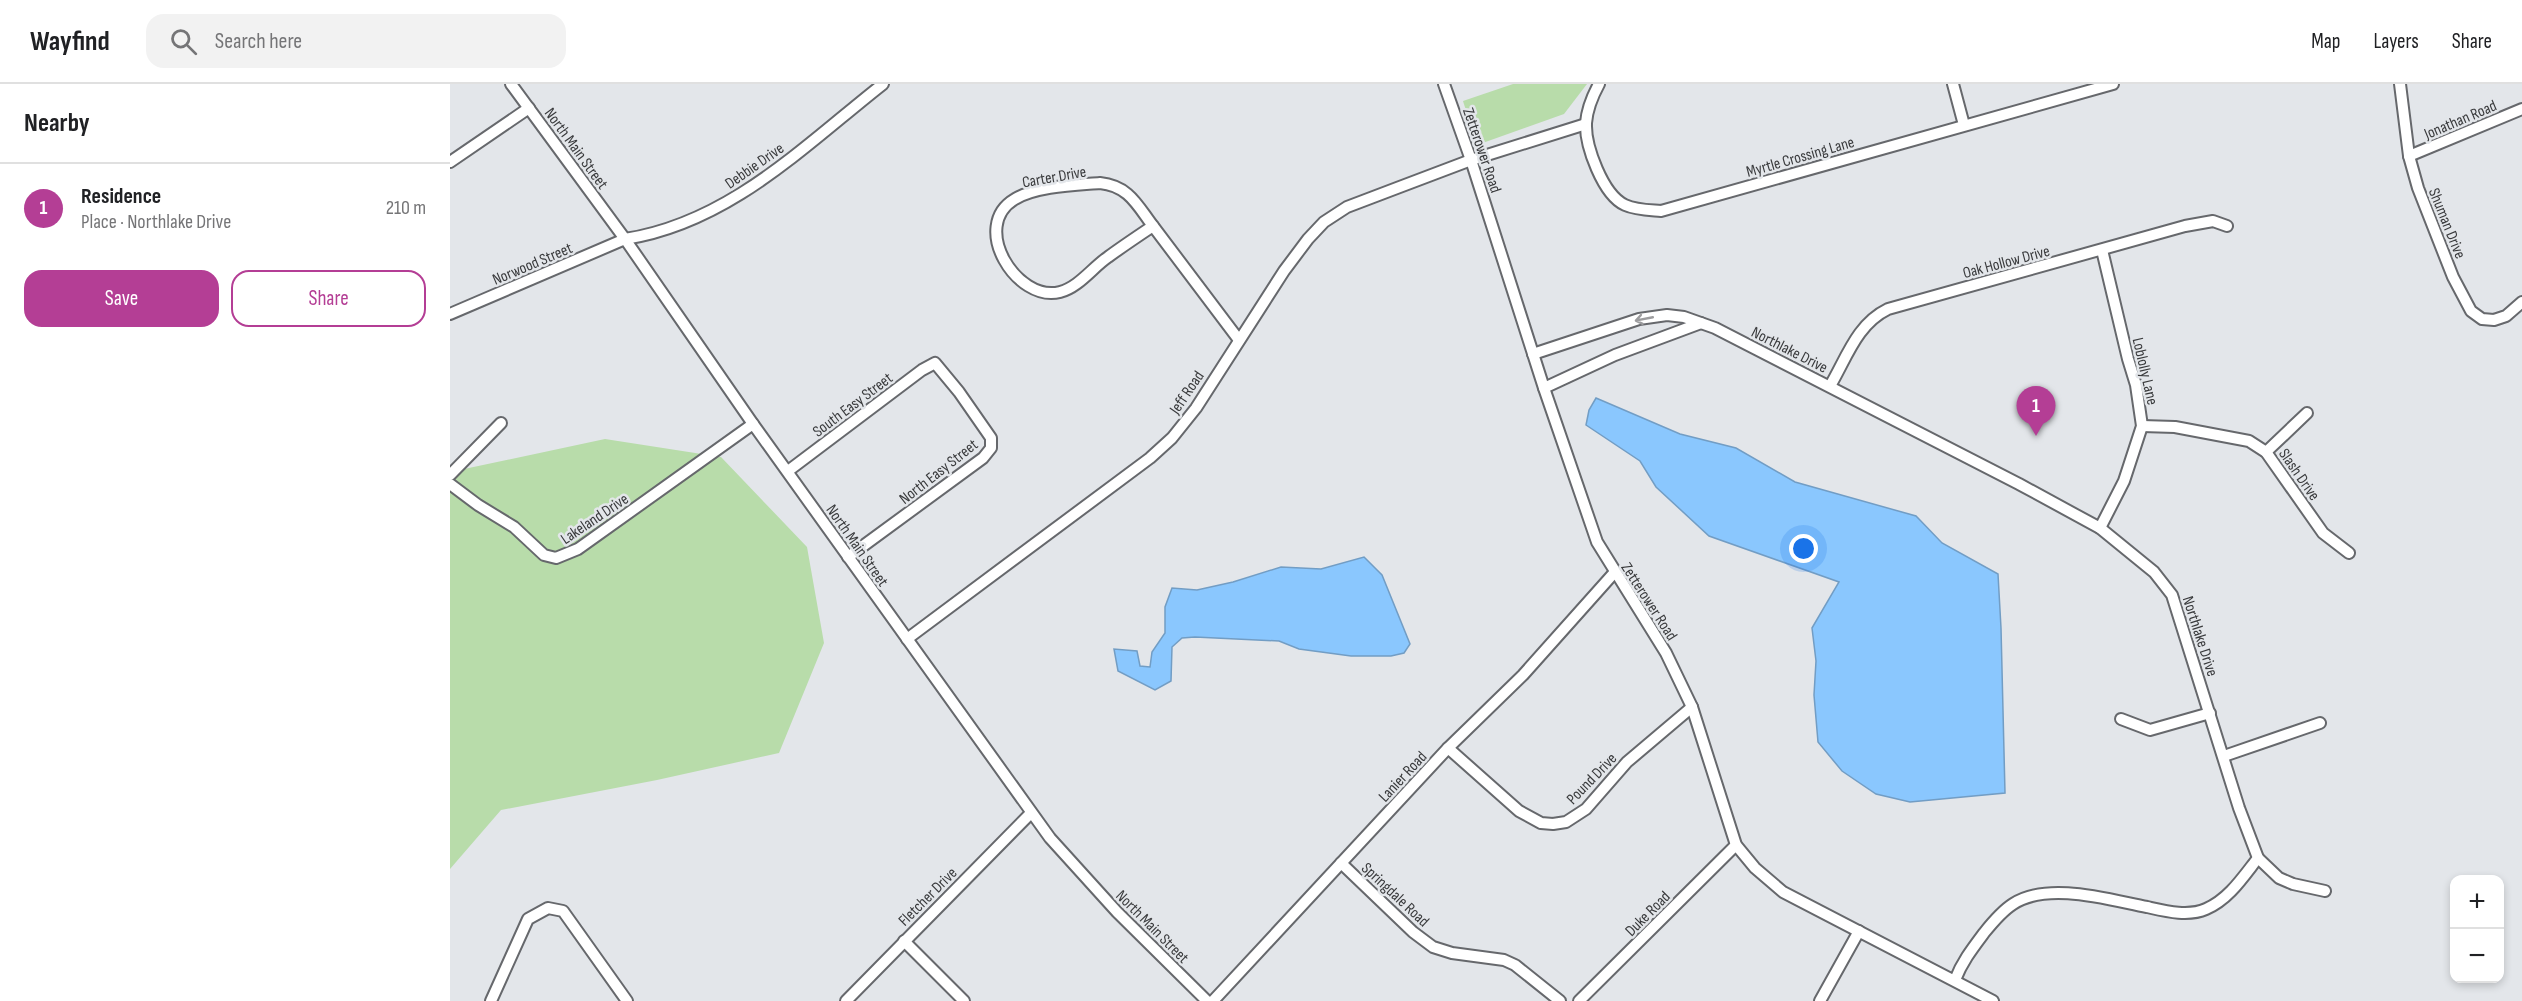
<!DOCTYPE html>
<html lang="en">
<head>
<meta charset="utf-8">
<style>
  body { margin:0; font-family:"Sofia Sans Condensed",sans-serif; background:#f2f2f2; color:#202124 }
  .controls { position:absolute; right:18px; bottom:18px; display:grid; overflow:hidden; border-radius:12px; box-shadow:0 3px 9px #0003 }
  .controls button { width:54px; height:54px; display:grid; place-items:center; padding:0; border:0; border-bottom:2px solid #e0e0e0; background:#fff; color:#202124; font:30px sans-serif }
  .you { position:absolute; left:1354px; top:465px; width:21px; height:21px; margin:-15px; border:4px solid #fff; border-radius:50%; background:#1a73e8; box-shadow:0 0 0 9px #1a73e833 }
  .badge { display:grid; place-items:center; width:39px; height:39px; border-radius:50%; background:#b43e95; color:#fff; font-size:20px; font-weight:700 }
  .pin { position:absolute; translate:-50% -50px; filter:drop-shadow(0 2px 3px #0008) }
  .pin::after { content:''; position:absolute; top:32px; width:21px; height:18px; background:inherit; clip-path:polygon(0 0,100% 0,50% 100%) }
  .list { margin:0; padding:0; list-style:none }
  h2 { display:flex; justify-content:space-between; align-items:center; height:78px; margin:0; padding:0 24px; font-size:26px }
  h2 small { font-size:20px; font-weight:400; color:#757577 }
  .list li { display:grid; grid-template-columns:39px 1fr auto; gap:18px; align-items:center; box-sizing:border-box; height:90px; padding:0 24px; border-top:2px solid #e0e0e0 }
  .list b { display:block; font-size:22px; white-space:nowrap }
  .list p { margin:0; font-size:20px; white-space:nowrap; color:#757577 }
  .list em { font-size:20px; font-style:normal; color:#757577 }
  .actions { display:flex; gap:12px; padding:18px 24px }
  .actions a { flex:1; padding:14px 0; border:2px solid #b43e95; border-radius:18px; text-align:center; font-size:21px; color:#b43e95 }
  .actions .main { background:#b43e95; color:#fff }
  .icon { flex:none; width:33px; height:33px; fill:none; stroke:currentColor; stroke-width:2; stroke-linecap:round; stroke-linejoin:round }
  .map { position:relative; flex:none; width:2072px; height:917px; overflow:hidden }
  header { display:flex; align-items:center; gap:36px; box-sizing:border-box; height:84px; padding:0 30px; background:#fff; border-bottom:2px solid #e0e0e0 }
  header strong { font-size:28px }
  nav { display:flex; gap:33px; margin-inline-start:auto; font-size:21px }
  .search { width:420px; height:54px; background:#f2f2f2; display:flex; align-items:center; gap:15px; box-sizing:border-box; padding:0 21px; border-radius:18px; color:#757577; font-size:22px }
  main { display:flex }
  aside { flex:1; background:#fff }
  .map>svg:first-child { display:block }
</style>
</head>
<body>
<header>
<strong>Wayfind</strong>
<div class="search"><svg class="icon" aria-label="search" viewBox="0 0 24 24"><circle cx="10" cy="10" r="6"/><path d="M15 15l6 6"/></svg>Search here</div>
<nav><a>Map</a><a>Layers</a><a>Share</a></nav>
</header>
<main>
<aside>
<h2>Nearby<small></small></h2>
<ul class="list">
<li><span class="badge">1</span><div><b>Residence</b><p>Place · Northlake Drive</p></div><em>210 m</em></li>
</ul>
<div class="actions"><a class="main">Save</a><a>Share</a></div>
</aside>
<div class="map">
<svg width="2072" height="917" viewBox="0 0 2072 917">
  <rect width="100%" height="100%" fill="#e3e6ea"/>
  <g fill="#b8dcaa">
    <path d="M1063,0H1137L1114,30L1027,61L1013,17Z"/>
    <path d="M155,355L271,373L357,463L374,559L329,669L207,696L51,726L0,785V388Z"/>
  </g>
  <g fill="#8ac7fe" stroke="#729dc4" stroke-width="1.5">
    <path d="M1146,314L1230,350L1286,364L1345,398L1466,432L1492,459L1548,490L1551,544L1555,709L1460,718L1426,710L1392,687L1368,658L1364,611L1366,577L1362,544L1389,498L1259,452L1206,403L1190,377L1136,341L1139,326Z"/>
    <path d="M914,473L932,491L960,560L954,569L941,572H901L849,565L829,557L745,553L732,554L722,563L721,597L705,606L668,587L664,565L687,567L690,582L700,583L702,568L715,549V523L722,504L747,506L783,498L831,483L871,485Z"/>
  </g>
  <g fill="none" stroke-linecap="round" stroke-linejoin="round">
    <defs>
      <g id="minor">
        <path d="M61,0L175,155L303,340L600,754L667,828L757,917"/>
        <path d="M994,0L1021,76L1094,304L1147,458L1216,569L1242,623L1286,761L1305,784L1333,808L1543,917"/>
        <path d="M1149,0C1143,11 1137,26 1136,39C1135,62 1153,111 1175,121C1186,126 1199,126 1211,127L1663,0"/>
        <path d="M1503,0L1514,41"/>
        <path d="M1950,0L1959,72L1968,104L2003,193L2021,227L2032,235L2044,236L2056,232L2072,218"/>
        <path d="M1959,72L2072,25"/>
        <path d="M0,78L79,24"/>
        <path d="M650,99C679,102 687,121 703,142C688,152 673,162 658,173C642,184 629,203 610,208C567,219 519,142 565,115C586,102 626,101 650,99Z"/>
        <path d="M703,142L789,256"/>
        <path d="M0,230L175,155C279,139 354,62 433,0"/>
        <path d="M1083,270L1189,235L1217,231L1234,233L1265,244L1569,400L1650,444L1704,488L1722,511L1789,724L1808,774L1829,794L1843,800L1875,807"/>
        <path d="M1380,302C1397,273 1407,240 1438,225L1735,142L1763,137L1777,142"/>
        <path d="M1094,304L1165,271L1251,239"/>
        <path d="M1692,342L1725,343L1799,357L1816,368L1873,449L1899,469"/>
        <path d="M1816,368L1857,329"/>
        <path d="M338,387L472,286L485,279L509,308L541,354V364L533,374L398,473"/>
        <path d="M0,391L51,339"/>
        <path d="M0,400L28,421L64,443L94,471L106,474L128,465L303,340"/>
        <path d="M1650,444L1674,397L1692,342L1686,301L1678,275L1652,166"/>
        <path d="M457,555L700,374L722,354L746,324L834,187L858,155L874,138L897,123L947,104L1021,76L1136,40"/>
        <path d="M1671,635L1700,646L1760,629"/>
        <path d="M998,664L1069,727L1091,739L1103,740L1116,738L1136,725L1177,678L1242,623"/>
        <path d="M1774,672L1870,639"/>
        <path d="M891,779L963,848L983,863L1002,869L1054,876L1065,881L1110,917"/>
        <path d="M454,857L514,917"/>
        <path d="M1505,896C1512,878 1522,865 1534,849C1542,839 1552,827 1563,820C1598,797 1660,816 1697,823C1715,827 1738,833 1756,825C1779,815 1793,793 1808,774"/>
        <path d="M41,917L78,835L98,824L113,827L177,917"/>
        <path d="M396,917L581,729"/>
        <path d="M763,917L998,664L1073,591L1164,489"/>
        <path d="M1129,917L1286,761"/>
        <path d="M1370,917L1409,847"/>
      </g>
    </defs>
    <use href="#minor" stroke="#66686c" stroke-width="14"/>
    <use href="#minor" stroke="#fff" stroke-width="10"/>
  </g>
  <defs><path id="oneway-shaft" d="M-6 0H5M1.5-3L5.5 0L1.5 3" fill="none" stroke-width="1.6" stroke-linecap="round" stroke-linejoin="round" transform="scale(1.5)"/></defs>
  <use stroke="#9c9c9e" href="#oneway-shaft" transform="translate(1194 235) rotate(169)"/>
  <g text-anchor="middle" stroke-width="5" stroke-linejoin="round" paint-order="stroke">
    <g font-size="16" fill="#393a3c" stroke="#e3e6ea">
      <text transform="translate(2010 35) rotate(-23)" y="6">Jonathan Road</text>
      <text transform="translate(127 64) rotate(54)" y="6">North Main Street</text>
      <text transform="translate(1033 66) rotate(71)" y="6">Zetterower Road</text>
      <text transform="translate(1350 72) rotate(-16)" y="6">Myrtle Crossing Lane</text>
      <text transform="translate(304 81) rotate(-35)" y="6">Debbie Drive</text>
      <text transform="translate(604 92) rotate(-10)" y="6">Carter Drive</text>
      <text transform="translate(1998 139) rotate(68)" y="6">Shuman Drive</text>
      <text transform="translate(1556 177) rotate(-15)" y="6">Oak Hollow Drive</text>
      <text transform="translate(82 179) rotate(-23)" y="6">Norwood Street</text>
      <text transform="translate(1340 265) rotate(27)" y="6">Northlake Drive</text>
      <text transform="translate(1696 287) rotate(77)" y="6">Loblolly Lane</text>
      <text transform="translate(736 308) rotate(-56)" y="6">Jeff Road</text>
      <text transform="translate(402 320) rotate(-37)" y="6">South Easy Street</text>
      <text transform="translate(488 387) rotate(-38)" y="6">North Easy Street</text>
      <text transform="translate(1850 390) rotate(55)" y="6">Slash Drive</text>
      <text transform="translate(144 434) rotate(-34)" y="6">Lakeland Drive</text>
      <text transform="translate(408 461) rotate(55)" y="6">North Main Street</text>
      <text transform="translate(1200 517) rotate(57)" y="6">Zetterower Road</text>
      <text transform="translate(1751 552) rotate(72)" y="6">Northlake Drive</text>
      <text transform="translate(952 692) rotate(-47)" y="6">Lanier Road</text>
      <text transform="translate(1141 694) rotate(-46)" y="6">Pound Drive</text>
      <text transform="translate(946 810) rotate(43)" y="6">Springdale Road</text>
      <text transform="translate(477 812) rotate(-45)" y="6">Fletcher Drive</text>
      <text transform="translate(1197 829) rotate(-45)" y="6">Duke Road</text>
      <text transform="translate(703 842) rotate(45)" y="6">North Main Street</text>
    </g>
  </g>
</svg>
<div class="controls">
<button>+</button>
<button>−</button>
</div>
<div class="you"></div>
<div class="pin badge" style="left:1586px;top:352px">1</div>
</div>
</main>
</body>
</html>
